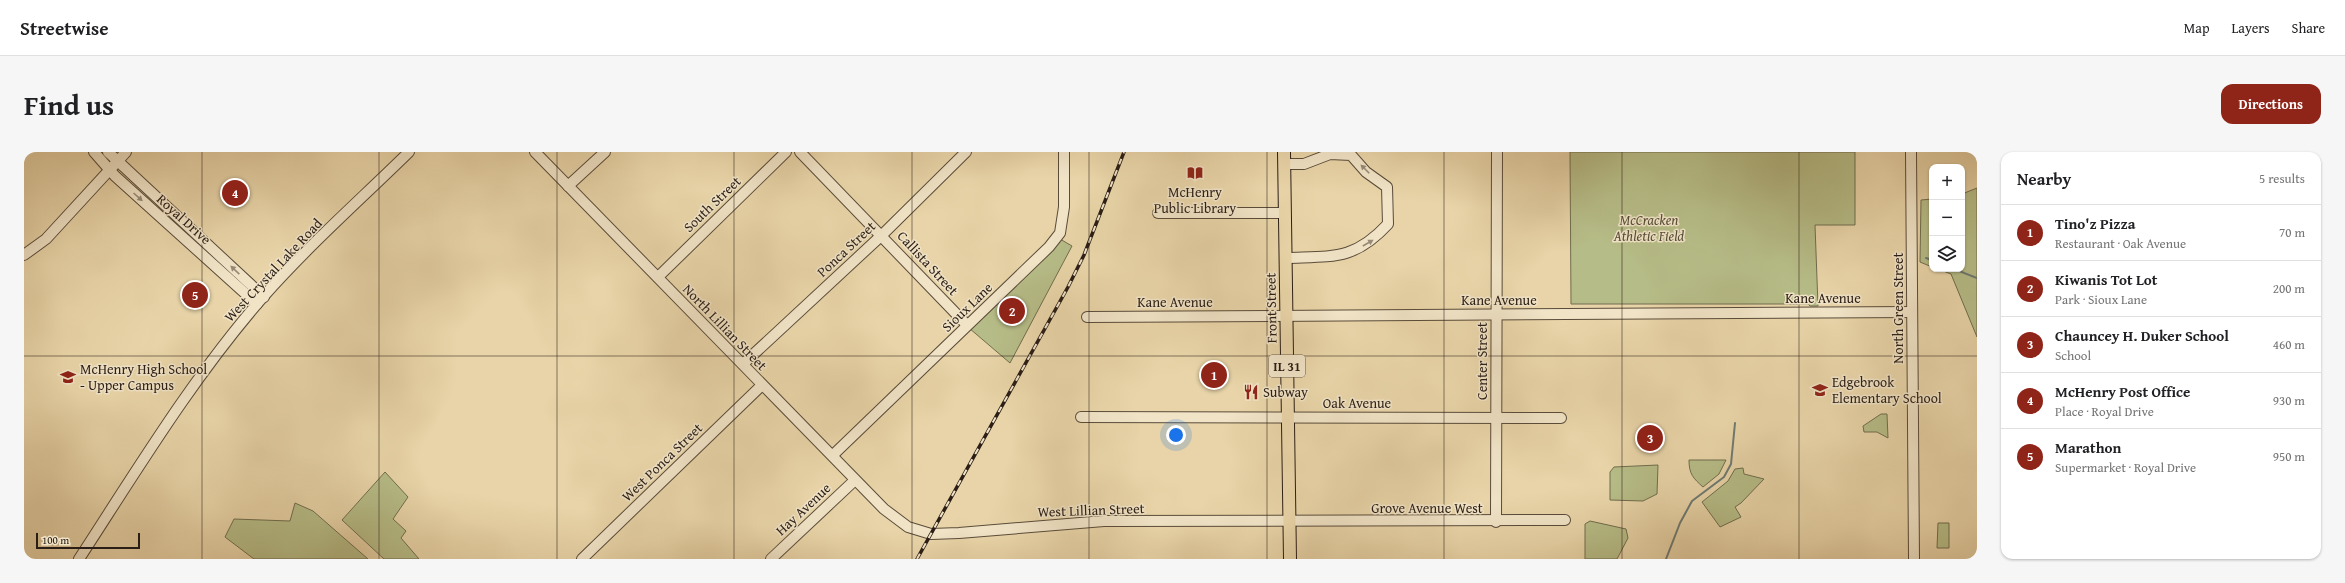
<!DOCTYPE html>
<html lang="en">
<head>
<meta charset="utf-8">
<style>
  body { margin:0; font-family:"Gentium Book Plus",serif; background:#f6f6f6; color:#202124 }
  .controls { position:absolute; right:12px; top:12px; display:grid; overflow:hidden; border-radius:8px; box-shadow:0 1px 3px #0004 }
  .controls button { width:36px; height:36px; display:grid; place-items:center; padding:0; border:0; border-bottom:1px solid #e0e0e0; background:#fff; color:#202124; font:20px sans-serif }
  .scale { position:absolute; left:12px; bottom:10px; width:104px; box-sizing:border-box; padding-left:4px; border:2px solid #2b1e16; border-top:0; font-size:11px; line-height:14px; white-space:nowrap; color:#2b1e16; -webkit-text-stroke:3px #f0e3c6; paint-order:stroke }
  .you { position:absolute; left:1152px; top:283px; width:14px; height:14px; margin:-10px; border:3px solid #fff; border-radius:50%; background:#1a73e8; box-shadow:0 0 0 6px #1a73e833 }
  .badge { display:grid; place-items:center; width:26px; height:26px; border-radius:50%; background:#8f2418; color:#fff; font-size:13px; font-weight:700 }
  .pin { position:absolute; translate:-50% -50%; border:2px solid #fff; box-shadow:0 1px 4px #0006 }
  .list { margin:0; padding:0; list-style:none }
  h2 { display:flex; justify-content:space-between; align-items:center; height:52px; margin:0; padding:0 16px; font-size:17px }
  h2 small { font-size:13px; font-weight:400; color:#757577 }
  .list li { display:grid; grid-template-columns:26px 1fr auto; gap:12px; align-items:center; box-sizing:border-box; height:56px; padding:0 16px; border-top:1px solid #e0e0e0 }
  .list b { display:block; font-size:15px; white-space:nowrap }
  .list p { margin:0; font-size:13px; white-space:nowrap; color:#757577 }
  .list em { font-size:13px; font-style:normal; color:#757577 }
  .icon { flex:none; width:22px; height:22px; fill:none; stroke:currentColor; stroke-width:2; stroke-linecap:round; stroke-linejoin:round }
  .map { position:relative; flex:none; width:1953px; height:407px; overflow:hidden; border-radius:12px }
  header { display:flex; align-items:center; gap:24px; box-sizing:border-box; height:56px; padding:0 20px; background:#fff; border-bottom:1px solid #e0e0e0 }
  header strong { font-size:19px }
  nav { display:flex; gap:22px; margin-inline-start:auto; font-size:14px }
  .intro { display:flex; align-items:center; justify-content:space-between; box-sizing:border-box; height:96px; padding:0 24px }
  h1 { margin:0; font-size:28px }
  .button { padding:10px 18px; border-radius:12px; background:#8f2418; color:#fff; font-size:14px; font-weight:700 }
  main { display:flex; gap:24px; padding:0 24px }
  aside { flex:1; background:#fff; border-radius:12px; box-shadow:0 1px 3px #0004 }
  .map>svg:first-child { display:block }
</style>
</head>
<body>
<header>
<strong>Streetwise</strong>
<nav><a>Map</a><a>Layers</a><a>Share</a></nav>
</header>
<div class="intro"><h1>Find us</h1><a class="button">Directions</a></div>
<main>
<div class="map">
<svg width="1953" height="407" viewBox="0 0 1953 407">
  <rect width="100%" height="100%" fill="#e8d4a8"/>
  <filter id="stains"><feTurbulence type="fractalNoise" baseFrequency=".005" numOctaves="4"/><feColorMatrix values="0 0 0 0 .2 0 0 0 0 .09 0 0 0 0 .02 0 0 0 .5 -.17"/></filter>
  <radialGradient id="worn" r=".72"><stop offset=".6" stop-color="#630" stop-opacity="0"/><stop offset="1" stop-color="#630" stop-opacity=".3"/></radialGradient>
  <g fill="#b6bc87" stroke="#706d4e">
    <path d="M1546,0H1831V73H1791L1794,154H1786L1784,152H1547Z"/>
    <path d="M1953,36V185L1927,122L1914,117H1938V42Z"/>
    <path d="M1908,47V115L1896,110L1897,48Z"/>
    <path d="M1036,87L1048,94L986,211L945,176Z"/>
    <path d="M1857,262H1863L1864,286L1853,280H1840L1839,274Z"/>
    <path d="M1665,308H1702L1695,322L1679,335C1669,326 1665,322 1665,308Z"/>
    <path d="M1634,313L1633,342L1619,349L1586,348V320L1590,315Z"/>
    <path d="M1719,316L1720,322L1740,327L1717,351L1711,355L1717,365L1696,375L1678,350L1704,329L1711,317Z"/>
    <path d="M361,320L384,345L369,367L382,379L377,386L395,407H360L318,368Z"/>
    <path d="M271,351L289,359L344,407H230L201,385L210,367L266,369Z"/>
    <path d="M1566,369L1602,377L1604,386L1593,407H1561V372Z"/>
    <path d="M1914,371H1925V396H1913Z"/>
  </g>
  <g fill="none" stroke-linecap="round" stroke-linejoin="round">
    <g stroke="#6d7a73" stroke-width="2">
      <path d="M1902,106L1908,108"/>
      <path d="M1930,117L1953,126"/>
      <path d="M1642,407L1656,371L1668,349L1700,325L1707,312L1711,271"/>
    </g>
    <defs>
      <g id="minor">
        <path d="M70,0L91,24L233,152"/>
        <path d="M84,0L240,145"/>
        <path d="M511,0L860,357L884,375L907,382L935,381L1080,369L1541,368"/>
        <path d="M776,0L943,173"/>
        <path d="M1887,0L1890,407"/>
        <path d="M1260,12H1280L1306,2L1327,3L1342,20L1363,35L1364,72C1330,109 1308,104 1261,106"/>
        <path d="M544,34L581,0"/>
        <path d="M1134,61H1260"/>
        <path d="M0,103L22,87L102,0"/>
        <path d="M634,125L762,0"/>
        <path d="M1063,165L1888,160"/>
        <path d="M719,212L858,83L942,0"/>
        <path d="M1057,265L1537,266"/>
        <path d="M809,303L1025,95L1036,81L1040,55V0"/>
        <path d="M1472,370L1473,0"/>
        <path d="M55,407C113,318 169,225 239,145C284,94 336,48 385,0"/>
        <path d="M558,407L738,233"/>
        <path d="M747,407L831,328"/>
      </g>
      <path id="major" d="M1260,0L1266,407"/>
    </defs>
    <use href="#minor" stroke="#5a4c3a" stroke-width="12"/>
    <use href="#major" stroke="#2b1e16" stroke-width="14"/>
    <use href="#minor" stroke="#f0e3c6" stroke-width="10"/>
    <use href="#major" stroke="#e8d4a8" stroke-width="12"/>
    <defs>
      <path id="rail" d="M893,407L1044,135L1060,103L1100,0"/>
    </defs>
    <use href="#rail" stroke="#2b1e16" stroke-width="3.5"/>
    <use href="#rail" stroke="#f0e3c6" stroke-width="2" stroke-dasharray="6" stroke-linecap="butt"/>
  </g>
  <defs><path id="oneway-solid" d="M-6-.8H1V-3.2L6.5 0L1 3.2V.8H-6Z"/></defs>
  <g fill="#978a77">
    <use href="#oneway-solid" transform="translate(1341 17) rotate(-135)"/>
    <use href="#oneway-solid" transform="translate(114 45) rotate(42)"/>
    <use href="#oneway-solid" transform="translate(1344 91) rotate(-30)"/>
    <use href="#oneway-solid" transform="translate(211 118) rotate(-137)"/>
  </g>
  <path fill="none" stroke="#2b1e16" stroke-width="1" stroke-opacity="0.55" d="M178,0V407M355,0V407M533,0V407M710,0V407M888,0V407M1065,0V407M1243,0V407M1420,0V407M1598,0V407M1775,0V407M0,204H1953"/>
  <defs>
    <symbol id="library-bare" viewBox="-9 -9 18 18"><path d="M-6-4Q-3-5.5-.7-3.5V5Q-3 3-6 4ZM6-4Q3-5.5 .7-3.5V5Q3 3 6 4Z" fill="#8f2418" stroke="#f0e3c6" stroke-width="2.5" paint-order="stroke"/></symbol>
    <symbol id="school-bare" viewBox="-9 -9 18 18"><path d="M0-5L7-2L0 1L-7-2ZM-4 1L0 2.5L4 1V4Q0 6-4 4Z" fill="#8f2418" stroke="#f0e3c6" stroke-width="2.5" paint-order="stroke"/></symbol>
    <symbol id="restaurant-bare" viewBox="-9 -9 18 18"><path d="M-5-6h1v4h1v-4h1v4h1v-4h1v5L-1.5 .5V6h-2V.5L-5-1ZM5-6V6H3V1.5H1.5Q1.5-4 5-6Z" fill="#8f2418" stroke="#f0e3c6" stroke-width="2.5" paint-order="stroke"/></symbol>
  </defs>
  <g fill-rule="evenodd">
    <use href="#library-bare" x="1160" y="10" width="22" height="22"/>
    <use href="#school-bare" x="33" y="214" width="22" height="22"/>
    <use href="#school-bare" x="1785" y="227" width="22" height="22"/>
    <use href="#restaurant-bare" x="1216" y="229" width="22" height="22"/>
  </g>
  <g text-anchor="middle" stroke-width="3" stroke-linejoin="round" paint-order="stroke">
    <rect fill="#f0e3c6" stroke="#66594b" stroke-width="1" x="1245" y="203" width="36" height="22" rx="3"/>
    <g font-size="13" font-weight="bold" fill="#2b1e16">
      <text x="1263" y="219">IL 31</text>
    </g>
    <g font-size="14" fill="#2b1e16" stroke="#f0e3c6" text-anchor="start">
      <text x="1171" y="45" text-anchor="middle">McHenry<tspan x="1171" dy="16">Public Library</tspan></text>
      <text x="56" y="222">McHenry High School<tspan x="56" dy="16">- Upper Campus</tspan></text>
      <text x="1808" y="235">Edgebrook<tspan x="1808" dy="16">Elementary School</tspan></text>
      <text x="1239" y="245">Subway</text>
    </g>
    <g font-size="14" fill="#2b1e16" stroke="#f0e3c6">
      <text transform="translate(688 52) rotate(-44)" y="5">South Street</text>
      <text transform="translate(160 67) rotate(42)" y="5">Royal Drive</text>
      <text transform="translate(822 97) rotate(-43)" y="5">Ponca Street</text>
      <text transform="translate(904 111) rotate(47)" y="5">Callista Street</text>
      <text transform="translate(249 118) rotate(-47)" y="5">West Crystal Lake Road</text>
      <text x="1799" y="151">Kane Avenue</text>
      <text x="1475" y="153">Kane Avenue</text>
      <text x="1151" y="155">Kane Avenue</text>
      <text transform="translate(943 155) rotate(-44)" y="5">Sioux Lane</text>
      <text transform="translate(1247 156) rotate(-91)" y="5">Front Street</text>
      <text transform="translate(1874 156) rotate(-90)" y="5">North Green Street</text>
      <text transform="translate(701 175) rotate(46)" y="5">North Lillian Street</text>
      <text transform="translate(1458 209) rotate(-90)" y="5">Center Street</text>
      <text x="1333" y="256">Oak Avenue</text>
      <text transform="translate(638 310) rotate(-44)" y="5">West Ponca Street</text>
      <text x="1403" y="361">Grove Avenue West</text>
      <text transform="translate(779 357) rotate(-43)" y="5">Hay Avenue</text>
      <text transform="translate(1067 358) rotate(-2)" y="5">West Lillian Street</text>
    </g>
    <g font-size="14" font-style="italic" fill="#554d38" stroke="#f0e3c6">
      <text x="1625" y="73">McCracken<tspan x="1625" dy="16">Athletic Field</tspan></text>
    </g>
  </g>
  <rect width="100%" height="100%" filter="url(#stains)"/>
  <rect width="100%" height="100%" fill="url(#worn)"/>
</svg>
<div class="controls">
<button>+</button>
<button>−</button>
<button><svg class="icon" aria-label="layers" viewBox="0 0 24 24"><path d="M12 4l9 5-9 5-9-5zM3 14l9 5 9-5"/></svg></button>
</div>
<div class="scale">100 m</div>
<div class="you"></div>
<div class="pin badge" style="left:1190px;top:223px">1</div>
<div class="pin badge" style="left:988px;top:159px">2</div>
<div class="pin badge" style="left:1626px;top:286px">3</div>
<div class="pin badge" style="left:211px;top:41px">4</div>
<div class="pin badge" style="left:171px;top:143px">5</div>
</div>
<aside>
<h2>Nearby<small>5 results</small></h2>
<ul class="list">
<li><span class="badge">1</span><div><b>Tino'z Pizza</b><p>Restaurant · Oak Avenue</p></div><em>70 m</em></li>
<li><span class="badge">2</span><div><b>Kiwanis Tot Lot</b><p>Park · Sioux Lane</p></div><em>200 m</em></li>
<li><span class="badge">3</span><div><b>Chauncey H. Duker School</b><p>School</p></div><em>460 m</em></li>
<li><span class="badge">4</span><div><b>McHenry Post Office</b><p>Place · Royal Drive</p></div><em>930 m</em></li>
<li><span class="badge">5</span><div><b>Marathon</b><p>Supermarket · Royal Drive</p></div><em>950 m</em></li>
</ul>
</aside>
</main>
</body>
</html>
